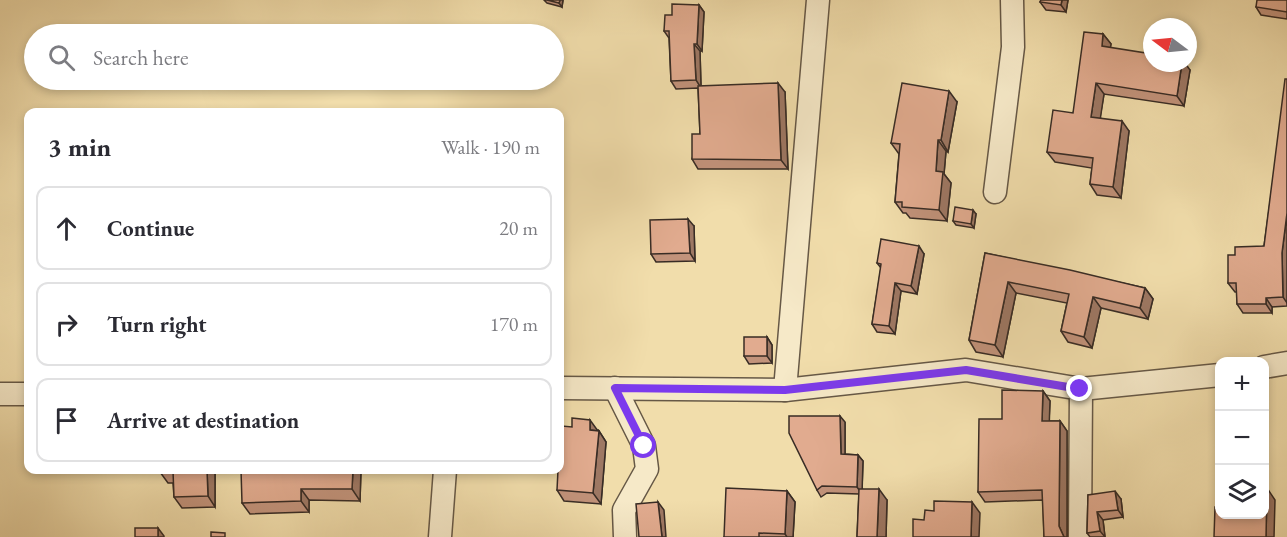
<!DOCTYPE html>
<html lang="en">
<head>
<meta charset="utf-8">
<style>
  body { margin:0; font-family:"EB Garamond",serif; background:#f7f7f7; color:#2b2b33 }
  .controls { position:absolute; right:18px; bottom:18px; display:grid; overflow:hidden; border-radius:12px; box-shadow:0 3px 9px #0003 }
  .controls button { width:54px; height:54px; display:grid; place-items:center; padding:0; border:0; border-bottom:2px solid #e1e1e2; background:#fff; color:#2b2b33; font:30px sans-serif }
  .compass { position:absolute; left:1143px; top:18px; width:54px; height:54px; border-radius:50%; background:#fff; box-shadow:0 3px 9px #0003; rotate:286deg }
  .stop { position:absolute; width:18px; height:18px; margin:-14px; border:4px solid #7c3aed; border-radius:50%; background:#fff }
  .stop.end { background:#7c3aed; border-color:#fff; box-shadow:0 2px 6px #0008 }
  .list { margin:0; padding:0; list-style:none }
  h2 { display:flex; justify-content:space-between; align-items:center; height:78px; margin:0; padding:0 24px; font-size:26px }
  h2 small { font-size:20px; font-weight:400; color:#7c7c81 }
  .list li { display:grid; grid-template-columns:39px 1fr auto; gap:18px; align-items:center; box-sizing:border-box; height:84px; margin:0 12px 12px; padding:0 12px; border:2px solid #e1e1e2; border-radius:12px }
  .list b { display:block; font-size:22px; white-space:nowrap }
  .list em { font-size:20px; font-style:normal; color:#7c7c81 }
  .icon { flex:none; width:33px; height:33px; fill:none; stroke:currentColor; stroke-width:2; stroke-linecap:round; stroke-linejoin:round }
  .map { position:relative; flex:none; width:1287px; height:537px; overflow:hidden }
  .search { position:absolute; background:#fff; box-shadow:0 3px 9px #0003; left:24px; top:24px; width:540px; height:66px; display:flex; align-items:center; gap:15px; box-sizing:border-box; padding:0 21px; border-radius:33px; color:#7c7c81; font-size:22px }
  .panel { position:absolute; background:#fff; box-shadow:0 3px 9px #0003; left:24px; top:108px; width:540px; height:366px; border-radius:12px }
  .map>svg:first-child { display:block }
</style>
</head>
<body>
<div class="map">
<svg width="1287" height="537" viewBox="0 0 1287 537">
  <rect width="100%" height="100%" fill="#f1ddab"/>
  <filter id="stains"><feTurbulence type="fractalNoise" baseFrequency=".00333" numOctaves="4"/><feColorMatrix values="0 0 0 0 .2 0 0 0 0 .09 0 0 0 0 .02 0 0 0 .5 -.17"/></filter>
  <radialGradient id="worn" r=".72"><stop offset=".6" stop-color="#630" stop-opacity="0"/><stop offset="1" stop-color="#630" stop-opacity=".3"/></radialGradient>
  <g fill="none" stroke-linecap="round" stroke-linejoin="round">
    <defs>
      <g id="minor">
        <path d="M995,192L1013,47L1012,0"/>
        <path d="M1264,367L1287,363"/>
        <path d="M560,388L785,390L966,370L1081,389L1220,375"/>
        <path d="M615,388L644,446L647,469L624,510L625,537"/>
        <path d="M785,390L818,0"/>
        <path d="M0,394H28"/>
        <path d="M440,537L445,470"/>
        <path d="M1080,537L1081,389"/>
      </g>
    </defs>
    <use href="#minor" stroke="#665846" stroke-width="25"/>
    <use href="#minor" stroke="#f6e9c8" stroke-width="22"/>
  </g>
  <g fill="#c2937b" stroke="#382c25" stroke-width="1.5">
    <path d="M544,0H563L562,7L547,3Z"/>
    <path d="M1041,0H1068L1066,12L1046,10L1040,2Z"/>
    <path d="M1287,0V19L1261,15L1256,7Z"/>
    <path d="M699,5L704,12L702,51H700L701,86L785,92L788,169H698L692,159L700,134L698,88L676,89L671,81L669,38L664,31L672,15Z"/>
    <path d="M1103,34L1111,44L1110,48L1190,70L1184,106L1104,94L1100,118L1129,131L1121,198L1097,195L1090,184L1092,168L1055,162L1047,152L1073,113Z"/>
    <path d="M1287,79V306L1272,307V313H1243L1237,304V292H1235L1228,283L1235,255L1264,246Z"/>
    <path d="M957,102L948,152L946,151L944,174L951,183L947,221L910,218L906,213H903L895,202L899,154L891,143Z"/>
    <path d="M976,214L974,228L956,225L953,221Z"/>
    <path d="M694,226L695,261L656,262L651,254Z"/>
    <path d="M985,253L1145,288L1153,299L1148,319L1101,308L1092,348L1068,342L1061,331L1067,303L1016,293L1003,357L976,352L969,340Z"/>
    <path d="M924,254L917,294L901,291L895,334L877,332L872,324L881,268L877,263Z"/>
    <path d="M767,337L772,345V363L749,364L744,356Z"/>
    <path d="M1043,391L1050,401L1049,421H1060L1067,431V537H1044L1043,500L985,502L978,492L1002,419Z"/>
    <path d="M845,422V454L858,455L863,461L862,489L887,500L886,537H857L859,494L827,493L821,497L817,490Z"/>
    <path d="M598,430L599,431L606,442L601,504L564,501L557,490Z"/>
    <path d="M160,470H215V507L182,508L174,497L173,483H168L160,472Z"/>
    <path d="M361,470L360,501L309,500V512L250,514L242,503Z"/>
    <path d="M787,491L795,502L793,537H724Z"/>
    <path d="M1088,495L1121,499L1123,517L1103,520L1105,537H1090L1087,533Z"/>
  </g>
  <g fill="#9e7864" stroke="#382c25" stroke-width="1.5">
    <path d="M560,0H563L562,7L559,3Z"/>
    <path d="M1062,0H1068L1066,12L1061,5Z"/>
    <path d="M699,5L704,12L702,51L697,44Z"/>
    <path d="M1103,34L1111,44L1109,57L1102,46Z"/>
    <path d="M694,44L700,51L701,88L696,80Z"/>
    <path d="M1182,63H1185L1190,70L1184,106L1177,96Z"/>
    <path d="M778,83L785,92L788,169L781,160Z"/>
    <path d="M1096,83L1104,94L1099,127L1091,117Z"/>
    <path d="M949,91L957,102L948,152L941,140Z"/>
    <path d="M1122,121L1129,131L1121,198L1113,187Z"/>
    <path d="M938,140L946,151L944,174L951,183L947,221L939,210L936,171Z"/>
    <path d="M973,210L976,214L974,228L971,224Z"/>
    <path d="M1287,213V303L1283,297L1282,253Z"/>
    <path d="M688,219L694,226L695,261L690,253Z"/>
    <path d="M919,246L924,254L917,294L911,286Z"/>
    <path d="M1008,282L1016,293L1003,357L995,345Z"/>
    <path d="M895,283L901,291L895,334L889,326Z"/>
    <path d="M1145,288L1153,299L1148,319L1140,308Z"/>
    <path d="M1093,297L1101,308L1092,348L1084,337Z"/>
    <path d="M1266,298L1272,307V313L1266,304Z"/>
    <path d="M767,337L772,345V363L767,356Z"/>
    <path d="M1043,391L1050,401L1049,431L1042,421Z"/>
    <path d="M840,416L845,422V461L841,454Z"/>
    <path d="M590,420L598,431L590,430Z"/>
    <path d="M1060,421L1067,431V537H1064L1059,526Z"/>
    <path d="M599,431L606,442L601,504L593,493Z"/>
    <path d="M858,455L863,461L862,494L857,487Z"/>
    <path d="M207,470H215V507L208,496Z"/>
    <path d="M353,470H361L360,501L352,489Z"/>
    <path d="M1267,488L1275,500L1274,537H1266Z"/>
    <path d="M301,489L309,500V512L301,501Z"/>
    <path d="M879,489L887,500L886,537H877Z"/>
    <path d="M787,491L795,502L793,537H787L785,534Z"/>
    <path d="M1115,491L1121,499L1123,517L1118,510Z"/>
    <path d="M658,502L664,510L666,537H662Z"/>
    <path d="M972,502L980,513L979,537H971Z"/>
    <path d="M1097,512L1103,520L1105,537L1100,531Z"/>
    <path d="M158,528L164,536V537H158Z"/>
  </g>
  <g fill="#e1ab8f" stroke="#382c25" stroke-width="1.5">
    <path d="M547,0H560L559,3Z"/>
    <path d="M1041,0H1062L1061,5L1040,2Z"/>
    <path d="M1257,0H1287V12L1256,7Z"/>
    <path d="M672,4L699,5L697,44H694L696,80L671,81L669,31H664L665,15H672Z"/>
    <path d="M1084,32L1103,34L1102,46L1152,54V63H1182L1177,96L1096,83L1091,117L1122,121L1113,187L1090,184L1093,158L1047,152L1053,110L1073,113Z"/>
    <path d="M1285,79H1287V213L1282,253L1283,297L1266,298V304H1237L1236,283H1228V255H1235V247L1264,246Z"/>
    <path d="M778,83L781,160L692,159V134H700L698,86Z"/>
    <path d="M902,83L949,91L941,140H938L936,171L943,172L939,210L902,207V202H895L900,144L891,143Z"/>
    <path d="M955,207L973,210L971,224L953,221Z"/>
    <path d="M688,219L690,253L651,254L650,220Z"/>
    <path d="M881,239L919,246L911,286L895,283L889,326L872,324L881,264L877,263Z"/>
    <path d="M985,253L1070,270L1145,288L1140,308L1093,297L1084,337L1061,331L1069,294L1008,282L995,345L969,340Z"/>
    <rect x="744" y="337" width="23" height="19"/>
    <path d="M1002,390L1043,391L1042,421H1060L1059,526L1064,537H1044L1042,490L978,492L979,419H1002Z"/>
    <path d="M789,416H840L841,454L858,455L857,487L822,486L817,490L789,433Z"/>
    <path d="M572,418L590,420V430L599,431L593,493L557,490L558,470H560V454L562,426L572,427Z"/>
    <path d="M160,470H207L208,496L174,497L173,471L160,472Z"/>
    <path d="M241,470H353L352,489H301V501L242,503Z"/>
    <path d="M726,488L787,491L785,534L759,533V537H724Z"/>
    <path d="M1264,488H1267L1266,537H1214L1215,507H1220V514H1264Z"/>
    <path d="M859,489H879L877,537H857Z"/>
    <path d="M1115,491L1118,510L1097,512L1100,531L1087,533L1088,495Z"/>
    <path d="M934,501L972,502L971,537H913V519L924,520L925,510L934,511Z"/>
    <path d="M658,502L662,537H639L636,504Z"/>
    <rect x="135" y="528" width="23" height="9"/>
    <path d="M211,532L225,533V537H211Z"/>
  </g>
  <g fill="none" stroke-linecap="round" stroke-linejoin="round">
    <path stroke="#7c3aed" stroke-width="8" d="M644,446L615,388L785,390L966,370L1080,389"/>
  </g>
  <rect width="100%" height="100%" filter="url(#stains)"/>
  <rect width="100%" height="100%" fill="url(#worn)"/>
</svg>
<div class="controls">
<button>+</button>
<button>−</button>
<button><svg class="icon" aria-label="layers" viewBox="0 0 24 24"><path d="M12 4l9 5-9 5-9-5zM3 14l9 5 9-5"/></svg></button>
</div>
<svg class="compass" viewBox="-18 -18 36 36"><path d="M0-13l5 13h-10z" fill="#e53935"/><path d="M0 13l5-13h-10z" fill="#7c7c81"/></svg>
<div class="stop" style="left:644px;top:446px"></div>
<div class="stop end" style="left:1080px;top:389px"></div>
<div class="search"><svg class="icon" aria-label="search" viewBox="0 0 24 24"><circle cx="10" cy="10" r="6"/><path d="M15 15l6 6"/></svg>Search here</div>
<section class="panel">
<h2>3 min<small>Walk · 190 m</small></h2>
<ul class="list">
<li><svg class="icon" aria-label="ahead" viewBox="0 0 24 24"><path d="M12 20V5M6 11l6-6 6 6"/></svg><div><b>Continue</b></div><em>20 m</em></li>
<li><svg class="icon" aria-label="right" viewBox="0 0 24 24"><path d="M7 20v-9h11M14 6l5 5-5 5"/></svg><div><b>Turn right</b></div><em>170 m</em></li>
<li><svg class="icon" aria-label="arrive" viewBox="0 0 24 24"><path d="M6 21V4h12l-3 4 3 4H6"/></svg><div><b>Arrive at destination</b></div></li>
</ul>
</section>
</div>
</body>
</html>
